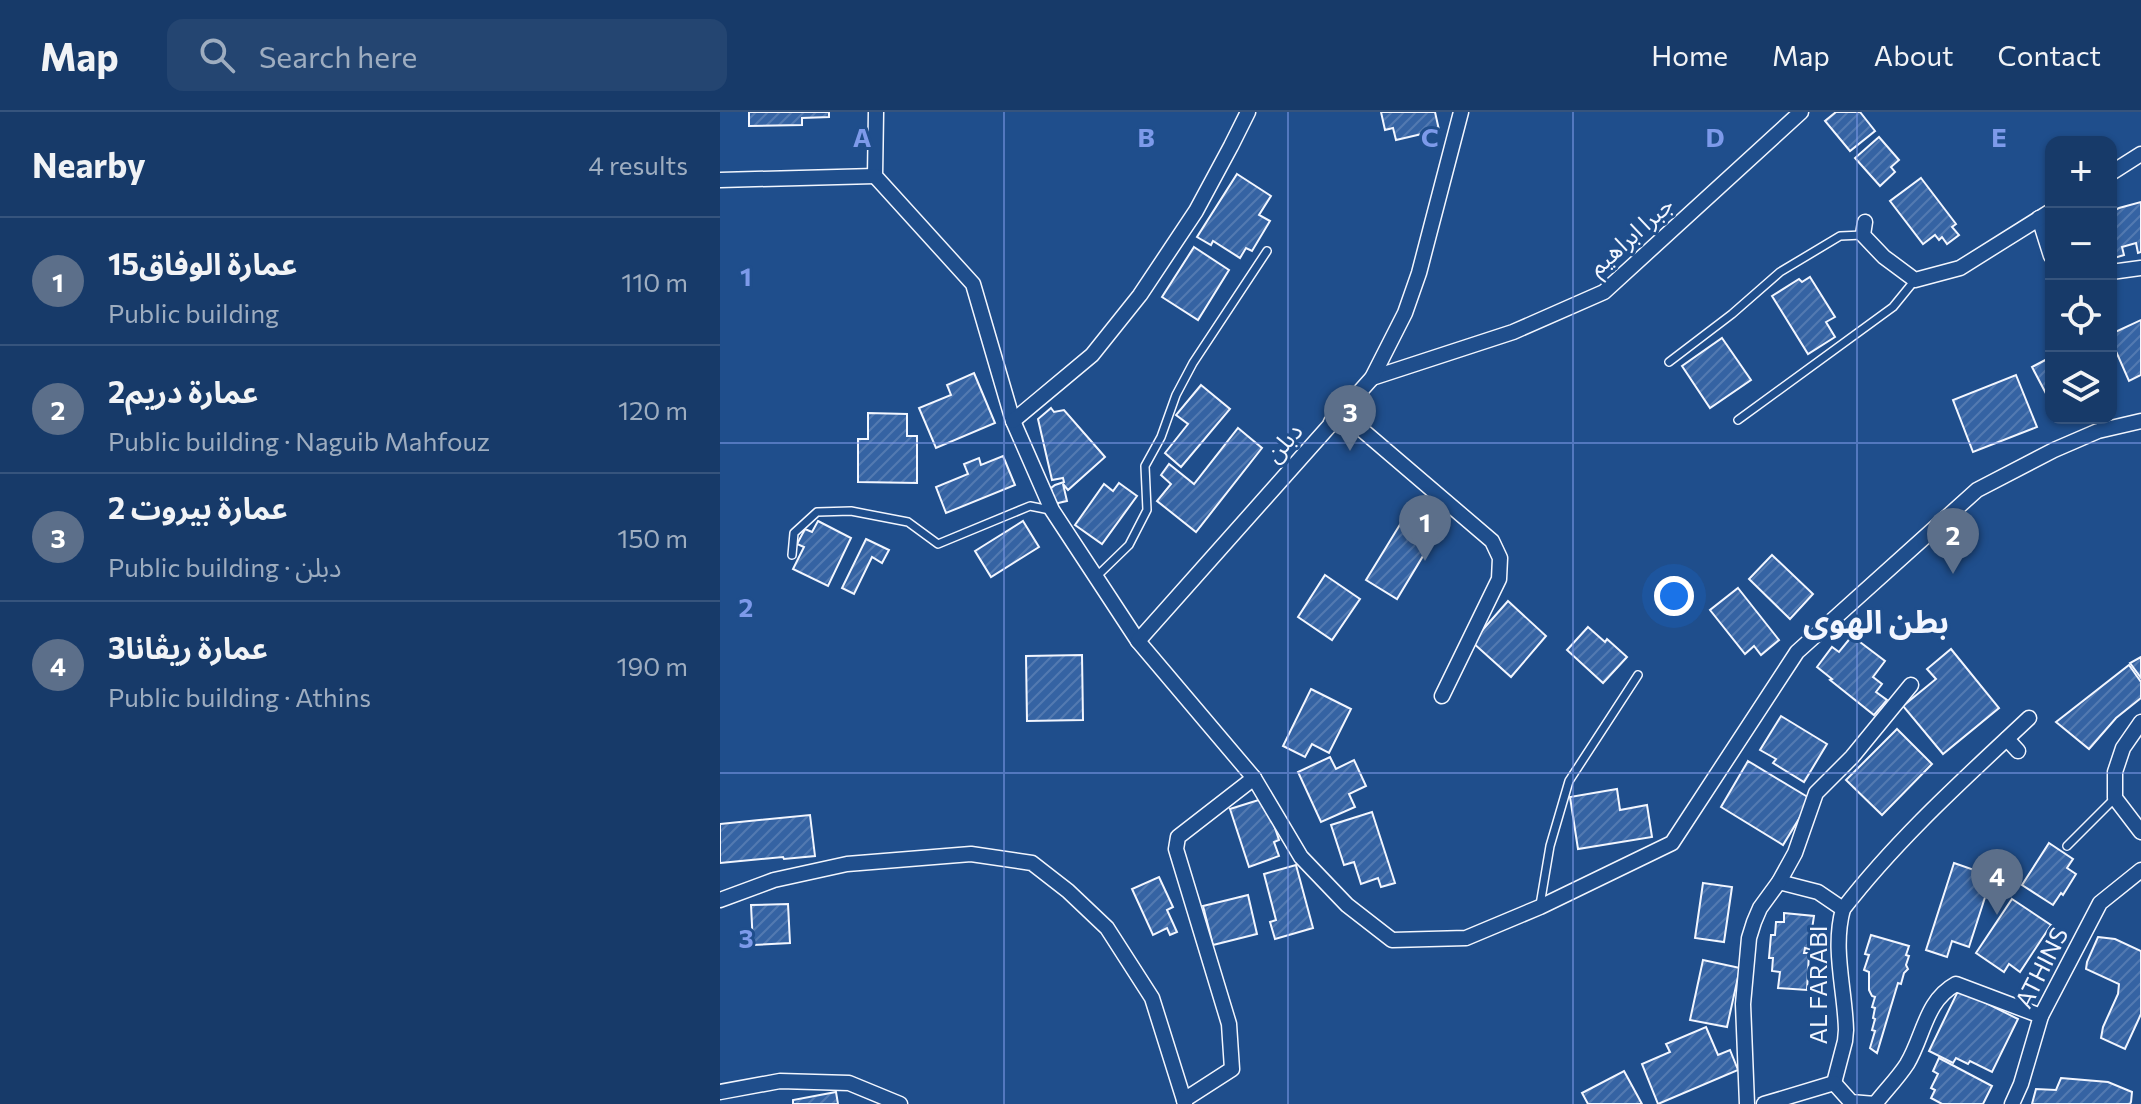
<!DOCTYPE html>
<html lang="en">
<head>
<meta charset="utf-8">
<style>
  body { margin:0; font-family:Commissioner,"Noto Sans Arabic",sans-serif; background:#244571; color:#f1f3f6 }
  .controls { position:absolute; right:24px; top:24px; display:grid; overflow:hidden; border-radius:16px; box-shadow:0 2px 6px #0004 }
  .controls button { width:72px; height:72px; display:grid; place-items:center; padding:0; border:0; border-bottom:2px solid #36547d; background:#173a69; color:#f1f3f6; font:40px sans-serif }
  .you { position:absolute; left:954px; top:484px; width:28px; height:28px; margin:-20px; border:6px solid #fff; border-radius:50%; background:#1a73e8; box-shadow:0 0 0 12px #1a73e833 }
  .badge { display:grid; place-items:center; width:52px; height:52px; border-radius:50%; background:#d6ab8b; color:#fff; font-size:26px; font-weight:700 }
  .pin { position:absolute; translate:-50% -66px; filter:drop-shadow(0 2px 4px #0008) }
  .pin::after { content:''; position:absolute; top:42px; width:28px; height:24px; background:inherit; clip-path:polygon(0 0,100% 0,50% 100%) }
  .list { margin:0; padding:0; list-style:none }
  h2 { display:flex; justify-content:space-between; align-items:center; height:104px; margin:0; padding:0 32px; font-size:34px }
  h2 small { font-size:26px; font-weight:400; color:#9eadc0 }
  .list li { display:grid; grid-template-columns:52px 1fr auto; gap:24px; align-items:center; box-sizing:border-box; height:128px; padding:0 32px; border-top:2px solid #36547d }
  .list b { display:block; font-size:30px; white-space:nowrap }
  .list p { margin:0; font-size:26px; white-space:nowrap; color:#9eadc0 }
  .list em { font-size:26px; font-style:normal; color:#9eadc0 }
  .icon { flex:none; width:44px; height:44px; fill:none; stroke:currentColor; stroke-width:2; stroke-linecap:round; stroke-linejoin:round }
  .map { position:relative; flex:none; width:1421px; height:992px; overflow:hidden }
  header { display:flex; align-items:center; gap:48px; box-sizing:border-box; height:112px; padding:0 40px; background:#173a69; border-bottom:2px solid #36547d }
  header strong { font-size:38px }
  nav { display:flex; gap:44px; margin-inline-start:auto; font-size:28px }
  .search { width:560px; height:72px; background:#244571; display:flex; align-items:center; gap:20px; box-sizing:border-box; padding:0 28px; border-radius:16px; color:#9eadc0; font-size:30px }
  main { display:flex }
  aside { flex:1; background:#173a69 }
  .map>svg:first-child { display:block }
</style>
</head>
<body>
<header>
<strong>Map</strong>
<div class="search"><svg class="icon" aria-label="search" viewBox="0 0 24 24"><circle cx="10" cy="10" r="6"/><path d="M15 15l6 6"/></svg>Search here</div>
<nav><a>Home</a><a>Map</a><a>About</a><a>Contact</a></nav>
</header>
<main>
<aside>
<h2>Nearby<small>4 results</small></h2>
<ul class="list">
<li><span class="badge" style="background:#5c6f8a">1</span><div><b>عمارة الوفاق15</b><p>Public building</p></div><em>110 m</em></li>
<li><span class="badge" style="background:#5c6f8a">2</span><div><b>عمارة دريم2</b><p>Public building · Naguib Mahfouz</p></div><em>120 m</em></li>
<li><span class="badge" style="background:#5c6f8a">3</span><div><b>عمارة بيروت 2</b><p>Public building · دبلن</p></div><em>150 m</em></li>
<li><span class="badge" style="background:#5c6f8a">4</span><div><b>عمارة ريڤانا3</b><p>Public building · Athins</p></div><em>190 m</em></li>
</ul>
</aside>
<div class="map">
<svg width="1421" height="992" viewBox="0 0 1421 992">
  <defs>
    <pattern id="building-hatch" width="6" height="6" patternUnits="userSpaceOnUse" patternTransform="scale(2)"><rect width="6" height="6" fill="#3563a3"/><path d="M-1 1l2-2M0 6l6-6M5 7l2-2" fill="none" stroke="#537ab1"/></pattern>
  </defs>
  <rect width="100%" height="100%" fill="#1f4e8c"/>
  <g fill="url(#building-hatch)" stroke="#f2f6ff" stroke-width="2">
    <path d="M29,0H109V5L82,6V13L29,14Z"/>
    <path d="M661,0H715L719,18L676,28L673,16L665,18Z"/>
    <path d="M1116,0H1140L1155,19L1130,39L1105,9Z"/>
    <path d="M1159,25L1179,48L1171,55L1175,60L1160,74L1135,46Z"/>
    <path d="M517,62L551,84L539,103L550,109L532,139L526,136L520,146L493,129L491,133L477,125Z"/>
    <path d="M1201,66L1236,112L1232,115L1239,123L1227,132L1222,125L1219,128L1215,123L1203,132L1170,89Z"/>
    <path d="M1421,90V140L1418,141L1416,131L1402,135L1404,143L1391,147V100L1399,96Z"/>
    <path d="M474,135L509,158L478,208L442,185Z"/>
    <path d="M1090,165L1115,205L1106,210L1115,225L1088,242L1052,184L1079,167L1082,170Z"/>
    <path d="M1421,208V263L1409,269L1391,228V222Z"/>
    <path d="M1002,226L1031,268L990,296L962,254Z"/>
    <path d="M1331,245V291L1312,255Z"/>
    <path d="M254,261L275,311L216,336L199,296L231,283L227,273Z"/>
    <path d="M1296,263L1317,315L1253,340L1233,288Z"/>
    <path d="M481,273L510,297L461,355L445,341L468,312L456,303Z"/>
    <path d="M331,296L334,300L344,298L385,345L348,378L343,372L347,389L334,392L331,376L335,373L344,370L343,366L332,368L318,307Z"/>
    <path d="M148,301L187,302V324H197V371L138,370V327H148Z"/>
    <path d="M518,316L542,336L476,420L437,389L451,372L441,363L449,352L474,372Z"/>
    <path d="M283,344L295,373L226,401L216,375L248,362L244,352L259,346L261,353Z"/>
    <path d="M399,371L417,384L382,432L355,413L384,372L393,379Z"/>
    <path d="M684,406L715,424L677,487L646,468Z"/>
    <path d="M98,409L131,426L108,474L73,457L84,435L77,432L85,417L92,420Z"/>
    <path d="M303,409L319,435L271,465L255,439Z"/>
    <path d="M146,427L169,438L162,451L152,445L134,482L122,476Z"/>
    <path d="M1052,443L1093,482L1070,507L1029,467Z"/>
    <path d="M605,463L640,487L612,528L578,505Z"/>
    <path d="M1018,476L1059,528L1041,543L1034,534L1025,542L990,498Z"/>
    <path d="M788,489L826,524L791,565L752,530Z"/>
    <path d="M868,515L885,530L887,527L907,545L883,571L847,538Z"/>
    <path d="M1132,524L1165,549L1153,565L1162,572L1156,580L1167,588L1154,603L1110,568L1112,567L1097,555L1112,535L1119,540Z"/>
    <path d="M1231,537L1279,596L1223,642L1183,594L1216,567L1207,557Z"/>
    <path d="M362,543L363,608L307,609L306,544Z"/>
    <path d="M1421,545V566L1410,551Z"/>
    <path d="M1409,553L1421,570V586L1396,606L1369,637L1336,610Z"/>
    <path d="M591,577L631,597L609,641L592,632L585,645L563,634Z"/>
    <path d="M1061,604L1107,632L1084,670L1053,651L1056,647L1040,638Z"/>
    <path d="M1177,617L1212,652L1162,703L1126,668Z"/>
    <path d="M610,645L616,657L634,648L646,674L629,682L635,695L601,710L578,660Z"/>
    <path d="M1028,649L1091,687L1063,733L1001,695Z"/>
    <path d="M897,677L900,698L927,693L932,725L858,737L850,685Z"/>
    <path d="M545,686L559,728L554,730L559,744L529,755L510,697Z"/>
    <path d="M652,700L675,771L661,775L658,766L641,772L634,750L624,753L611,713Z"/>
    <path d="M90,703L95,744L64,747L63,745L0,751V712Z"/>
    <path d="M1329,731L1353,747L1347,756L1356,762L1343,783L1341,781L1333,793L1302,773Z"/>
    <path d="M1234,751L1263,761L1260,770L1269,773L1249,835L1232,829L1227,845L1206,838Z"/>
    <path d="M576,753L593,816L555,827L550,810L556,808L544,762Z"/>
    <path d="M439,765L453,795L447,798L457,820L450,823L447,816L433,823L412,777Z"/>
    <path d="M983,771L1012,775L1004,830L975,826Z"/>
    <path d="M528,783L537,822L493,833L483,794Z"/>
    <path d="M1292,787L1331,813L1300,860L1289,852L1284,860L1256,841Z"/>
    <path d="M68,792L70,831L33,833L31,793Z"/>
    <path d="M1064,801L1094,804L1089,837L1085,836L1084,841H1089L1087,878L1058,876L1060,860L1052,859L1053,846H1049L1051,823H1055L1056,810H1064Z"/>
    <path d="M1151,823L1189,834L1186,843L1189,844L1186,853L1188,857L1184,861L1181,872L1178,871L1157,941L1150,936L1155,919L1152,918L1155,907L1153,906L1155,896L1152,895L1155,885L1152,884L1149,878V860L1144,858L1149,843L1145,842Z"/>
    <path d="M1378,825L1395,827L1421,839V902L1405,937L1381,926L1383,915L1398,882L1399,872L1366,857L1367,850Z"/>
    <path d="M983,848L1020,856L1007,915L970,908Z"/>
    <path d="M1238,879L1246,883V881L1298,907L1272,960L1250,949L1248,952L1236,946L1233,951L1209,939Z"/>
    <path d="M986,915L998,943L1010,938L1018,958L938,992L922,952L950,940L946,932Z"/>
    <path d="M1219,946L1272,974L1263,992H1222L1211,986L1215,978L1211,976L1218,962L1213,959Z"/>
    <path d="M904,959L922,992H868L862,981Z"/>
    <path d="M1341,966L1388,970L1412,980L1411,990L1410,992H1312L1316,977L1336,978Z"/>
    <path d="M116,980L118,992H73V988Z"/>
  </g>
  <g fill="none" stroke-linecap="round" stroke-linejoin="round">
    <defs>
      <g id="service">
        <path d="M949,250L1012,202L1060,160L1120,124L1143,123"/>
        <path d="M1018,308L1173,195L1195,168"/>
        <path d="M72,443L74,421L97,400L131,399L188,410L218,432L310,394L330,398"/>
        <path d="M376,465L409,433L427,398L425,354L441,325L456,283L473,251L547,139"/>
        <path d="M1347,734L1395,686"/>
        <path d="M820,793L830,734L849,669L918,563"/>
      </g>
      <g id="minor">
        <path d="M156,0L155,64L253,172L293,309L332,398L418,529L534,666L581,745L627,793L672,828L746,826L820,795L952,731L1077,540L1257,378L1334,338L1378,319L1421,309"/>
        <path d="M1391,61L1421,42"/>
        <path d="M0,68L155,64"/>
        <path d="M1319,106L1331,144"/>
        <path d="M1145,110L1143,123L1164,145L1195,168L1240,156L1331,99"/>
        <path d="M1391,160L1421,156"/>
        <path d="M652,266L793,220L884,180L1081,0"/>
        <path d="M293,309L372,243L420,183L476,99L511,34L528,0"/>
        <path d="M611,310L641,317L772,429L780,446L779,467L722,584"/>
        <path d="M418,529L652,266L685,201L699,161L741,0"/>
        <path d="M1421,610L1403,636L1395,660V686L1421,720"/>
        <path d="M1287,627L1298,639"/>
        <path d="M1059,770L1098,780L1123,797C1112,837 1125,877 1126,918L1125,929L1114,971"/>
        <path d="M0,788L54,768L127,752L251,742L312,751L348,779L387,816L432,886L464,988"/>
        <path d="M1123,797C1178,726 1244,667 1309,606"/>
        <path d="M1114,971L1131,990L1155,992"/>
        <path d="M0,980L60,969L129,971L180,992"/>
        <path d="M465,992L464,988L512,957L509,912L456,737L458,725L534,666"/>
        <path d="M1027,992L1023,892L1029,826L1034,810L1040,796L1059,770L1075,741L1096,681L1132,645L1191,573"/>
        <path d="M1044,992L1114,971"/>
        <path d="M1155,992C1165,979 1178,966 1187,952C1204,924 1205,889 1236,872L1321,904"/>
        <path d="M1292,992L1301,972L1321,904L1380,791L1421,758"/>
      </g>
    </defs>
    <use href="#service" stroke="#f2f6ff" stroke-width="10"/>
    <use href="#minor" stroke="#f2f6ff" stroke-width="17"/>
    <use href="#service" stroke="#1f4e8c" stroke-width="7"/>
    <use href="#minor" stroke="#1f4e8c" stroke-width="14"/>
  </g>
  <path fill="none" stroke="#7d9aea" stroke-width="2" stroke-opacity="0.55" d="M284,0V992M568,0V992M853,0V992M1137,0V992M0,331H1421M0,661H1421"/>
  <g text-anchor="middle" stroke-width="6" stroke-linejoin="round" paint-order="stroke">
    <g font-size="24" fill="#f2f6ff" stroke="#1f4e8c">
      <text transform="translate(911 124) rotate(-42)" y="8">جبرا ابراهيم</text>
      <text transform="translate(564 331) rotate(-49)" y="8">دبلن</text>
      <text transform="translate(1322 856) rotate(-63)" y="8">ATHINS</text>
      <text transform="translate(1099 873) rotate(-90)" y="8">AL FARABI</text>
    </g>
    <g font-size="32" font-weight="bold" fill="#f2f6ff" stroke="#1f4e8c">
      <text x="1156" y="521">بطن الهوى</text>
    </g>
  </g>
  <g font-size="26" text-anchor="middle" font-weight="bold" fill="#7d9aea" stroke="#1f4e8c" stroke-width="6" stroke-linejoin="round" paint-order="stroke">
    <text x="142" y="35">A</text>
    <text x="426" y="35">B</text>
    <text x="710" y="35">C</text>
    <text x="995" y="35">D</text>
    <text x="1279" y="35">E</text>
    <text x="26" y="174">1</text>
    <text x="26" y="505">2</text>
    <text x="26" y="836">3</text>
  </g>
</svg>
<div class="controls">
<button>+</button>
<button>−</button>
<button><svg class="icon" aria-label="locate" viewBox="0 0 24 24"><circle cx="12" cy="12" r="6"/><path d="M12 2v4M12 18v4M2 12h4M18 12h4"/></svg></button>
<button><svg class="icon" aria-label="layers" viewBox="0 0 24 24"><path d="M12 4l9 5-9 5-9-5zM3 14l9 5 9-5"/></svg></button>
</div>
<div class="you"></div>
<div class="pin badge" style="left:705px;top:449px;background:#5c6f8a">1</div>
<div class="pin badge" style="left:1233px;top:462px;background:#5c6f8a">2</div>
<div class="pin badge" style="left:630px;top:339px;background:#5c6f8a">3</div>
<div class="pin badge" style="left:1277px;top:803px;background:#5c6f8a">4</div>
</div>
</main>
</body>
</html>
